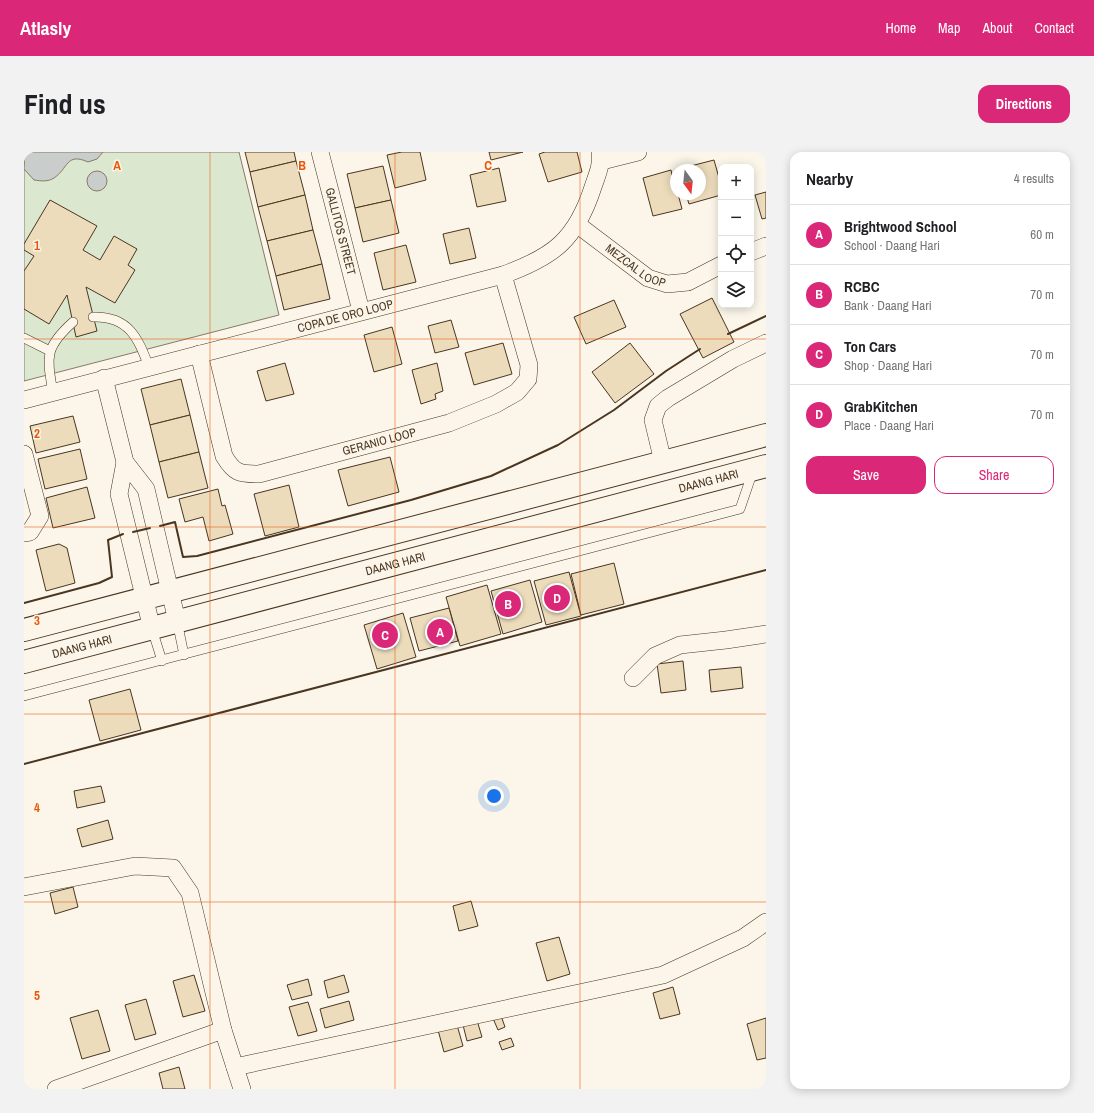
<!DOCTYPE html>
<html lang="en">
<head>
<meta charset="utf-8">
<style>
  body { margin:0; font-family:"Archivo Narrow",sans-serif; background:#f2f2f2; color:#202124 }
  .controls { position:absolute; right:12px; top:12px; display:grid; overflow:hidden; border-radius:8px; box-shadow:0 2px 10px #0003 }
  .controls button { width:36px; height:36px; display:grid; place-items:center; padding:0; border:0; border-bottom:1px solid #e0e0e0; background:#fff; color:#202124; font:20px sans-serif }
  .compass { position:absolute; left:646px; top:12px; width:36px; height:36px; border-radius:50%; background:#fff; box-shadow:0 2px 10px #0003; rotate:165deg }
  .you { position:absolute; left:470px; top:644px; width:14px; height:14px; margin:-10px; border:3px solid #fff; border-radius:50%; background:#1a73e8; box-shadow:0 0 0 6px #1a73e833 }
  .badge { display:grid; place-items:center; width:26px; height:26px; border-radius:50%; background:#db2777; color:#fff; font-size:13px; font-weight:700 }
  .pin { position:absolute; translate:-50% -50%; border:2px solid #fff; box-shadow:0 1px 4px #0006 }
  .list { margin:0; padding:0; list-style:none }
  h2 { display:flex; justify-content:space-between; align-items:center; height:52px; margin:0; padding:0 16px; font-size:17px }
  h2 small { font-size:13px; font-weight:400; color:#757577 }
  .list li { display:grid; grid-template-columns:26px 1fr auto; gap:12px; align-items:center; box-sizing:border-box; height:60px; padding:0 16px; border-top:1px solid #e0e0e0 }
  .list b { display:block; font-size:15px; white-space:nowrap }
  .list p { margin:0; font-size:13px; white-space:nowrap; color:#757577 }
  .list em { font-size:13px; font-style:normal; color:#757577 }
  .actions { display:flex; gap:8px; padding:12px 16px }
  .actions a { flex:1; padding:9px 0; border:1px solid #db2777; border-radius:12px; text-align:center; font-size:14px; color:#db2777 }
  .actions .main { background:#db2777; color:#fff }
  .icon { flex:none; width:22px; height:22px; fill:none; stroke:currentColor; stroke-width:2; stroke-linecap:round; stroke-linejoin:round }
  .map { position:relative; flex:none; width:742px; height:937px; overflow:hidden; border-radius:12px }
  header { display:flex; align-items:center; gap:24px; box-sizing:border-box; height:56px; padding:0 20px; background:#db2777; color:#fff }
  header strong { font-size:19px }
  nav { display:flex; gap:22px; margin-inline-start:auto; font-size:14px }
  .intro { display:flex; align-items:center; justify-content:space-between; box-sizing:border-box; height:96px; padding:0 24px }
  h1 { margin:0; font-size:28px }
  .button { padding:10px 18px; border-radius:12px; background:#db2777; color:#fff; font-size:14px; font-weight:700 }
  main { display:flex; gap:24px; padding:0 24px }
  aside { flex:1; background:#fff; border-radius:12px; box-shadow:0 2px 10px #0003 }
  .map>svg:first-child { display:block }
</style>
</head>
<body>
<header>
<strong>Atlasly</strong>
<nav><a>Home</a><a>Map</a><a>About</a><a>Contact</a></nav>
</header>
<div class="intro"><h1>Find us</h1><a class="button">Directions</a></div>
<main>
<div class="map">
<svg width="742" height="937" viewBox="0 0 742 937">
  <rect width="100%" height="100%" fill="#fbf6e9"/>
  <path fill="#dce7d0" stroke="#887966" d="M0,0H215L255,163L0,229Z"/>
  <g fill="#c9cecd" stroke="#887966">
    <path d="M1,0H79L73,7L64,10C42,0 44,17 30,26C24,30 17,29 10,28L0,17Z"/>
    <circle cx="73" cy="29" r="10"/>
  </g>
  <g fill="#ecdcbc" stroke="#4a3520">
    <path d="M221,0H270L272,9L226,20Z"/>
    <path d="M378,0H396L402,28L371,36L363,3Z"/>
    <path d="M465,0H499L467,8Z"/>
    <path d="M521,0H553L558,20L524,30L515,2Z"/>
    <path d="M690,8L697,33V43L665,52L662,42H676V18L655,17Z"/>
    <path d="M272,9L281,43L234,55L226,20Z"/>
    <path d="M359,14L367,48L331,56L323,22Z"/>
    <path d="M475,16L482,49L453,55L446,23Z"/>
    <path d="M647,18L652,42H654L658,57L629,64L619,26Z"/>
    <path d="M742,40V66L738,67L731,43Z"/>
    <path d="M281,43L289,78L243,89L234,55Z"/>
    <path d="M26,48L73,74L59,98L76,108L90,84L113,97L104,113L111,118L91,151L62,135L73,179L52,185L43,143L25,172L0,157V119L10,104L0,98V92Z"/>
    <path d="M367,48L375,81L339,90L331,56Z"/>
    <path d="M445,76L452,106L426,112L419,82Z"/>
    <path d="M289,78L298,112L252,124L243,89Z"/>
    <path d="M382,93L392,130L359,138L350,101Z"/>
    <path d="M298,112L306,147L260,158L252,124Z"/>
    <path d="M688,146L710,190L679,206L656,162Z"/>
    <path d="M590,148L602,175L562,192L550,165Z"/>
    <path d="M427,168L435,195L411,201L404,174Z"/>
    <path d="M368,175L378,212L350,220L340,183Z"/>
    <path d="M479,191L488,222L450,233L441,201Z"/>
    <path d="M606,191L630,222L591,251L568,220Z"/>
    <path d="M261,211L270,242L242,249L233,219Z"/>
    <path d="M413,211L419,239L411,242L412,247L397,252L388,218Z"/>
    <path d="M157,227L166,263L126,273L117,237Z"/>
    <path d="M166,263L175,300L135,310L126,273Z"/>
    <path d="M49,264L56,290L12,301L6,274Z"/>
    <path d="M56,297L63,327L21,337L14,307Z"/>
    <path d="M175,300L184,336L144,346L135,310Z"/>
    <path d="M366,305L375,340L324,354L314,318Z"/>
    <path d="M265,333L275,375L241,384L230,342Z"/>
    <path d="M63,335L71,366L29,376L22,346Z"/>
    <path d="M194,337L198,354L201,353L209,382L185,389L179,365L161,370L155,347Z"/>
    <path d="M35,392L43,396L51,431L22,439L12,398Z"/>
    <path d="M590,411L600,452L557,463L547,422Z"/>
    <path d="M545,420L557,464L522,473L510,429Z"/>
    <path d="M506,428L518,470L479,482L467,439Z"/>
    <path d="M463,433L477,482L436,494L422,445Z"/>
    <path d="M425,456L434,489L395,499L386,466Z"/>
    <path d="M379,461L392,505L353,517L340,473Z"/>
    <path d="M659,509L662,538L637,541L633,512Z"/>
    <path d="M717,515L719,536L687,540L685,518Z"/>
    <path d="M106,537L117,578L76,589L65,548Z"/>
    <path d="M77,634L81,650L53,656L50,639Z"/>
    <path d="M84,668L89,687L58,695L53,677Z"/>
    <path d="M49,735L54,755L31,762L26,741Z"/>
    <path d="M447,749L454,774L435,779L429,754Z"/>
    <path d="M535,785L546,822L523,829L512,791Z"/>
    <path d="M170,823L181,859L159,865L149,829Z"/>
    <path d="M320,823L325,840L304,846L300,829Z"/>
    <path d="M284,827L288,843L268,848L263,833Z"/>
    <path d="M649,835L656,862L636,867L629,841Z"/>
    <path d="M122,847L132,882L111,888L101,853Z"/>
    <path d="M325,849L330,868L301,876L296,857Z"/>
    <path d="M284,850L293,879L274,884L265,855Z"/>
    <path d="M74,858L86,899L58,907L46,866Z"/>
    <path d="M476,861L481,875L474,878L468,864Z"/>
    <path d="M452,865L458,885L443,889L438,869Z"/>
    <path d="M742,866V906L733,908L723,872Z"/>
    <path d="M433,873L439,894L420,900L414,878Z"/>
    <path d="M487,886L490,894L478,898L475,890Z"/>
    <path d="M155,915L161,937H139L135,921Z"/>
  </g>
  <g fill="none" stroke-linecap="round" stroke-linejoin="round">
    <defs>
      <g id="lane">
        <path d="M69,165C105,164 114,186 125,215"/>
        <path d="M0,186L26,199"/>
        <path d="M29,241C23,205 20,196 49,170"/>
        <path d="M153,469L160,503"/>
        <path d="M128,477L138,509"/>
        <path d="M0,544L716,357L729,319"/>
      </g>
      <g id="street">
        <path id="s1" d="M296,0L337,159"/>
        <path d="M578,9L614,0"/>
        <path id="s2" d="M554,73L624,126L643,132L664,130L697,113"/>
        <path d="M727,100L742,94"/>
        <path id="s3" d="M175,202L200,304C210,321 215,322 235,322L425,271L472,252L493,240L504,227L505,213L479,123"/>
        <path d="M80,226L101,310L122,337L153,469"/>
        <path id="s4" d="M0,248L479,123C529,105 552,88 569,35C573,23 578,13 576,0"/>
        <path d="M0,302L16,364L6,380L0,381"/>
        <path d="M101,310L95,342L128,477"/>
        <path d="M639,310L629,268L634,254L644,246L709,207L742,191"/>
        <path d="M609,526L631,504L656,493L702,488L742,482"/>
        <path d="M0,735L111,714L149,716L166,741L199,878L218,937"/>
        <path d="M211,915L639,823L719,786L742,770"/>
        <path d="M32,937L199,878"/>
      </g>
      <g id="primary">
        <path d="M0,478L742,283"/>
        <path id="s5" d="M0,510L742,314"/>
      </g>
    </defs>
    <use href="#lane" stroke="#4a3520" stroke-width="10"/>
    <use href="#street" stroke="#4a3520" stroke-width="18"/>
    <use href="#primary" stroke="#4a3520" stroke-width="24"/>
    <use href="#lane" stroke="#fbf6e9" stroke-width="9"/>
    <use href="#street" stroke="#fbf6e9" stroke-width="17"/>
    <use href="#primary" stroke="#fbf6e9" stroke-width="22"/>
    <g stroke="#4a3520" stroke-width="2">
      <path d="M704,182L742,164"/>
      <path d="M136,374L151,370L159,405L173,404L387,348L467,324L534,293L590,258L642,219L676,197"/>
      <path d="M109,380L126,376"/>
      <path d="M0,451L75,431L88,425L84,388L99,382"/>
      <path d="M0,612L742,418"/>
    </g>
  </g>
  <path fill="none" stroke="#e8590c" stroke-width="1" stroke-opacity="0.55" d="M186,0V937M371,0V937M556,0V937M0,187H742M0,375H742M0,562H742M0,750H742"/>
  <g text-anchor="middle" stroke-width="3" stroke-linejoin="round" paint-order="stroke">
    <g font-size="12" fill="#4a3520" stroke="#fbf6e9">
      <text dy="4" stroke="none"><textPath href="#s1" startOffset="82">GALLITOS STREET</textPath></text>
      <text dy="4" stroke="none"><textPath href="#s2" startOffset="71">MEZCAL LOOP</textPath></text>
      <text dy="4" stroke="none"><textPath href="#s4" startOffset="332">COPA DE ORO LOOP</textPath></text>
      <text dy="4" stroke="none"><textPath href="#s3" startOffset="272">GERANIO LOOP</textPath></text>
      <text dy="4" stroke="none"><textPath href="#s5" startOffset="708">DAANG HARI</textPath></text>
      <text dy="4" stroke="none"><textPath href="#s5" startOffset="384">DAANG HARI</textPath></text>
      <text dy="4" stroke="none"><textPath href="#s5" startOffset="60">DAANG HARI</textPath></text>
    </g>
  </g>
  <g font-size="13" text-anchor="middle" font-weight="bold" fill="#e8590c" stroke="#fbf6e9" stroke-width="3" stroke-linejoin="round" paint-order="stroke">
    <text x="93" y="18">A</text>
    <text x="278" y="18">B</text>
    <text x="464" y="18">C</text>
    <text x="13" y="98">1</text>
    <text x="13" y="286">2</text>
    <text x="13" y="473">3</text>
    <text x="13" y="660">4</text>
    <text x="13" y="848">5</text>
  </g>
</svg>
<div class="controls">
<button>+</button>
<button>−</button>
<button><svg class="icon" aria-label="locate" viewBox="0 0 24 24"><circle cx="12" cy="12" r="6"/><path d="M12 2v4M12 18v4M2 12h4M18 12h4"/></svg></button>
<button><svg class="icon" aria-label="layers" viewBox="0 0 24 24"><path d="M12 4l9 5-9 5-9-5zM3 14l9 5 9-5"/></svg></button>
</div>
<svg class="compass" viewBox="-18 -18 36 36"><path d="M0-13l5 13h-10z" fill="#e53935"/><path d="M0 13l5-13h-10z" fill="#757577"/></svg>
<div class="you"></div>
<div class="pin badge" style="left:416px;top:480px">A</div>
<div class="pin badge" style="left:484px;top:452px">B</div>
<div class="pin badge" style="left:361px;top:483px">C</div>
<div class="pin badge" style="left:533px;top:446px">D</div>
</div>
<aside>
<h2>Nearby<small>4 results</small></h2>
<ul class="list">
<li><span class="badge">A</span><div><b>Brightwood School</b><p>School · Daang Hari</p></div><em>60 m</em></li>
<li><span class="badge">B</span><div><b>RCBC</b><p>Bank · Daang Hari</p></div><em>70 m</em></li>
<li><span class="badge">C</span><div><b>Ton Cars</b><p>Shop · Daang Hari</p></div><em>70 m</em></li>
<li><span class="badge">D</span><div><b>GrabKitchen</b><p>Place · Daang Hari</p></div><em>70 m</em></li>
</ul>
<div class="actions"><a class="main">Save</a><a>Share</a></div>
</aside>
</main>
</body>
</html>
